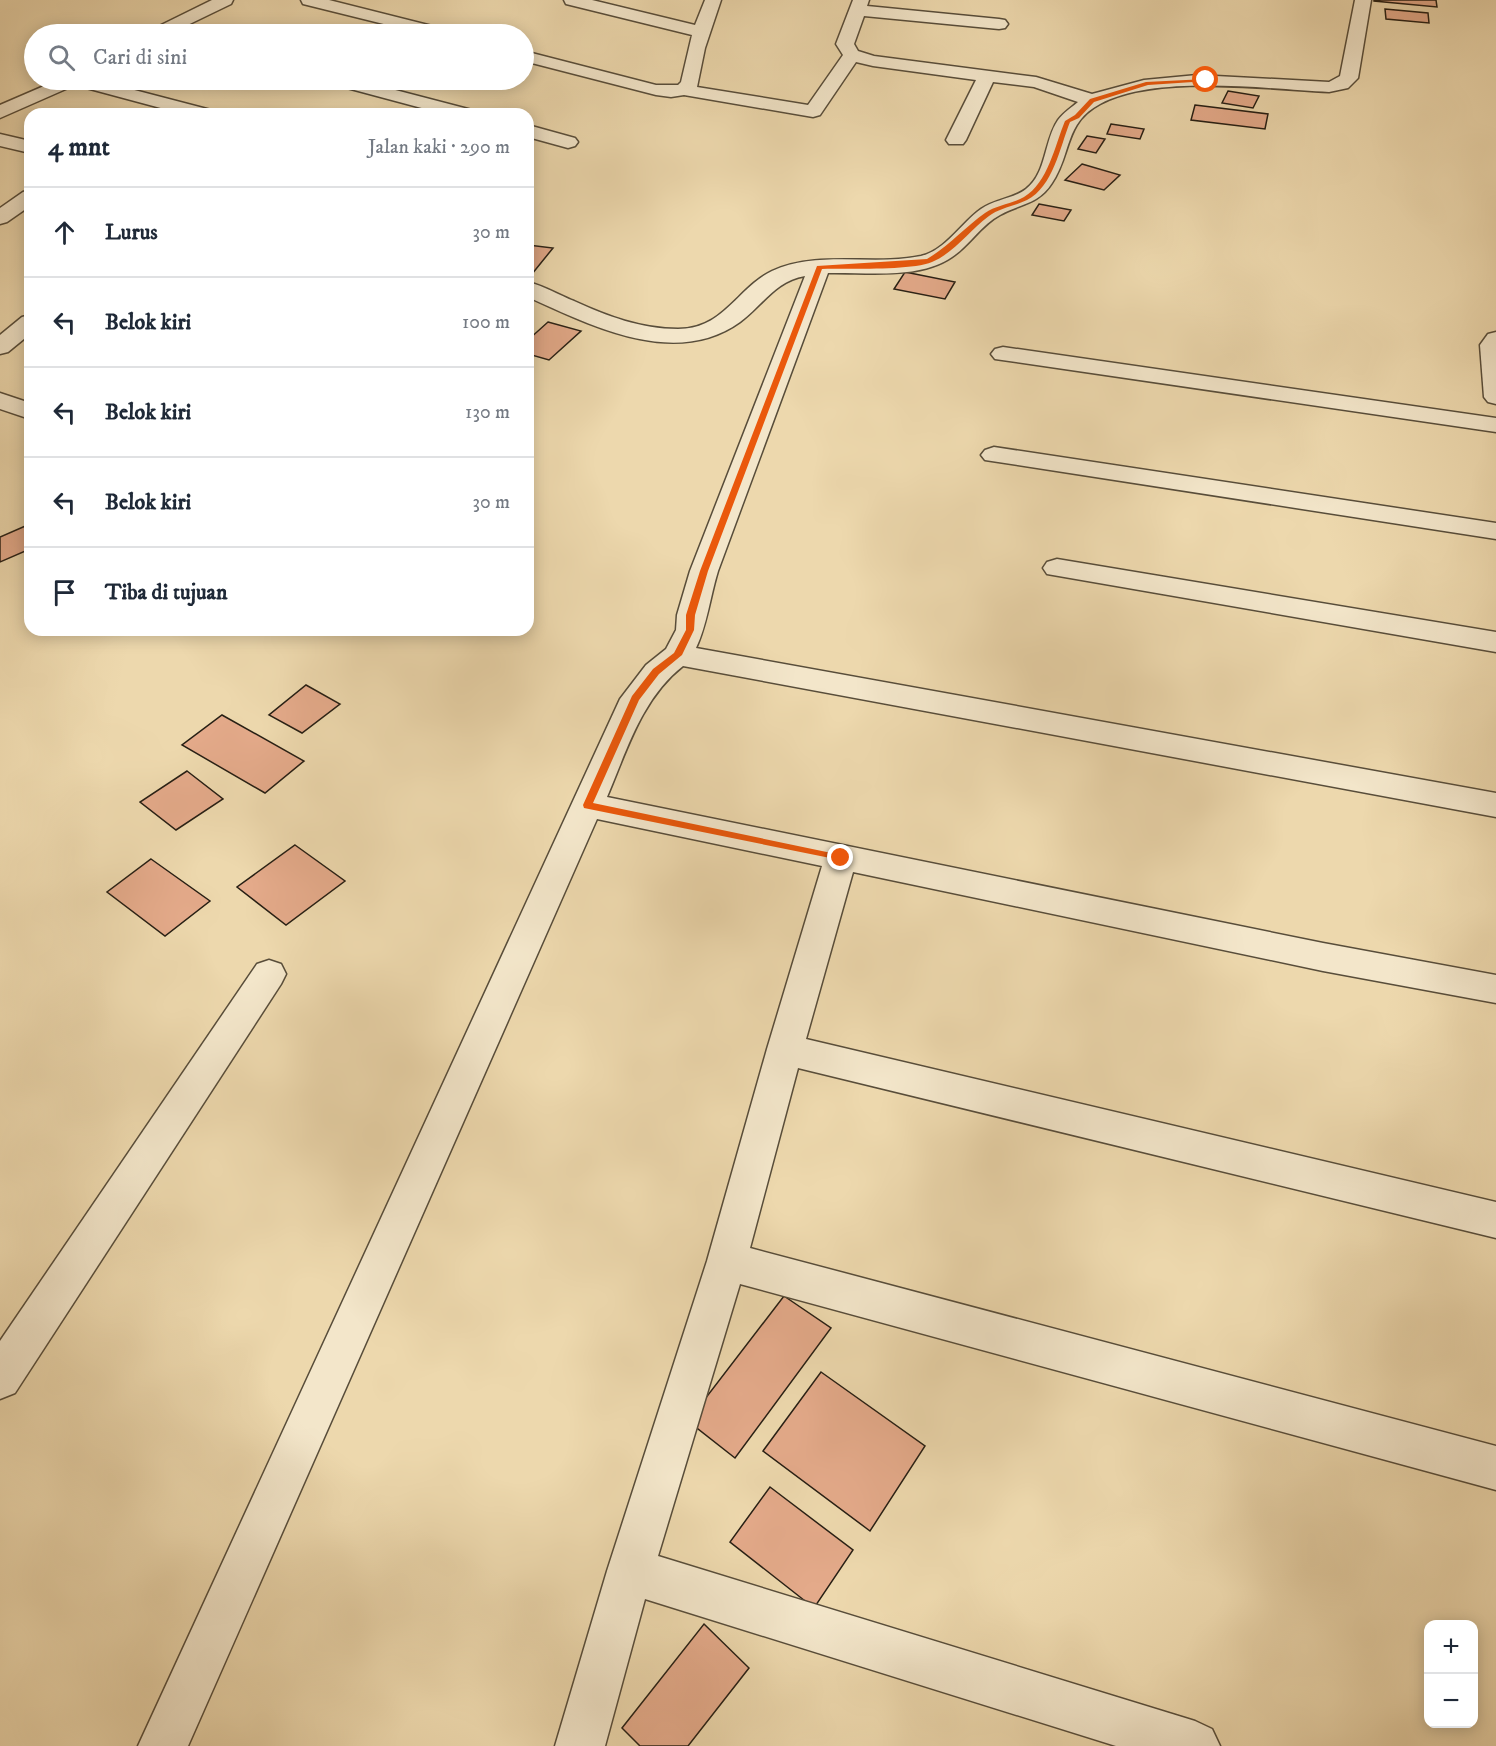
<!DOCTYPE html>
<html lang="id">
<head>
<meta charset="utf-8">
<style>
  body { margin:0; font-family:"IM FELL DW Pica",serif; background:#f6f6f7; color:#1f2937 }
  .controls { position:absolute; right:18px; bottom:18px; display:grid; overflow:hidden; border-radius:12px; box-shadow:0 3px 15px #0003 }
  .controls button { width:54px; height:54px; display:grid; place-items:center; padding:0; border:0; border-bottom:2px solid #e0e1e3; background:#fff; color:#1f2937; font:30px sans-serif }
  .stop { position:absolute; width:18px; height:18px; margin:-14px; border:4px solid #ea580c; border-radius:50%; background:#fff }
  .stop.end { background:#ea580c; border-color:#fff; box-shadow:0 2px 6px #0008 }
  .list { margin:0; padding:0; list-style:none }
  h2 { display:flex; justify-content:space-between; align-items:center; height:78px; margin:0; padding:0 24px; font-size:26px }
  h2 small { font-size:20px; font-weight:400; color:#747a83 }
  .list li { display:grid; grid-template-columns:39px 1fr auto; gap:18px; align-items:center; box-sizing:border-box; height:90px; padding:0 24px; border-top:2px solid #e0e1e3 }
  .list b { display:block; font-size:22px; white-space:nowrap }
  .list em { font-size:20px; font-style:normal; color:#747a83 }
  .icon { flex:none; width:33px; height:33px; fill:none; stroke:currentColor; stroke-width:2; stroke-linecap:round; stroke-linejoin:round }
  .map { position:relative; flex:none; width:1496px; height:1746px; overflow:hidden }
  .search { position:absolute; background:#fff; box-shadow:0 3px 15px #0003; left:24px; top:24px; width:510px; height:66px; display:flex; align-items:center; gap:15px; box-sizing:border-box; padding:0 21px; border-radius:33px; color:#747a83; font-size:22px }
  .panel { position:absolute; background:#fff; box-shadow:0 3px 15px #0003; left:24px; top:108px; width:510px; height:528px; border-radius:18px }
  .map>svg:first-child { display:block }
</style>
</head>
<body>
<div class="map">
<svg width="1496" height="1746" viewBox="0 0 1496 1746">
  <rect width="100%" height="100%" fill="#edd8ad"/>
  <filter id="stains"><feTurbulence type="fractalNoise" baseFrequency=".00333" numOctaves="4"/><feColorMatrix values="0 0 0 0 .2 0 0 0 0 .09 0 0 0 0 .02 0 0 0 .5 -.17"/></filter>
  <radialGradient id="worn" r=".72"><stop offset=".6" stop-color="#630" stop-opacity="0"/><stop offset="1" stop-color="#630" stop-opacity=".3"/></radialGradient>
  <g fill="#e4aa8a" stroke="#271f14" stroke-width="1.5">
    <path d="M1374,0H1436L1437,7L1374,1Z"/>
    <path d="M1385,9L1428,13L1429,23L1386,19Z"/>
    <path d="M1228,91L1259,96L1253,108L1222,103Z"/>
    <path d="M1195,105L1268,114L1265,129L1191,120Z"/>
    <path d="M1111,124L1144,129L1140,139L1107,134Z"/>
    <path d="M1087,136L1105,139L1096,153L1078,149Z"/>
    <path d="M1082,164L1120,175L1104,190L1065,180Z"/>
    <path d="M1039,204L1071,210L1064,221L1032,215Z"/>
    <path d="M528,245L553,248L532,274H528Z"/>
    <path d="M905,272L955,282L945,299L894,289Z"/>
    <path d="M548,322L581,331L549,360L528,354V340Z"/>
    <path d="M30,524V549L0,562V537Z"/>
    <path d="M306,685L340,704L302,733L269,715Z"/>
    <path d="M222,715L304,761L265,793L182,745Z"/>
    <path d="M187,771L223,799L176,830L140,802Z"/>
    <path d="M295,845L345,881L286,925L237,887Z"/>
    <path d="M151,859L210,901L165,936L107,892Z"/>
    <path d="M784,1296L831,1328L735,1458L688,1421Z"/>
    <path d="M821,1372L925,1446L870,1531L763,1451Z"/>
    <path d="M770,1487L853,1550L814,1608L730,1542Z"/>
    <path d="M704,1624L749,1668L688,1746H640L622,1728Z"/>
  </g>
  <g fill="none" stroke-linecap="round" stroke-linejoin="round">
    <defs>
      <g id="minor">
        <path d="M212,0H233L231,4L169,34H148L151,30Z"/>
        <path d="M301,0H329L448,30L451,34H424L303,4Z"/>
        <path d="M564,0H592L695,25L705,0H721L705,48L697,87L808,105L843,55L836,44L853,0H869L867,6L999,19L1005,20L1008,24L1005,28L999,29L864,16L854,44L858,51L874,56L1036,77L1092,94L1144,80L1197,75L1329,82L1340,76L1355,0H1371L1358,78L1348,88L1329,92C1266,89 1156,74 1100,104C1064,123 1072,153 1052,183C1039,204 1020,204 1000,215C981,225 970,245 952,257C919,280 866,272 828,273L718,571C710,597 707,625 696,648L1496,793V817L683,666C642,698 627,750 607,797L1323,943L1496,975V1003L1323,971L853,872L806,1039L1496,1202V1238L798,1068L750,1248L1496,1446V1490L740,1284L658,1556L1195,1721L1212,1729L1220,1746H1116L645,1599L605,1746H555L607,1571L707,1261L767,1049L822,866L597,819L188,1746H138L620,699L646,665L666,649L676,630L677,615L690,571L805,276C775,281 763,305 740,322C675,369 590,325 528,297V282C544,286 559,295 574,301C607,316 641,329 678,329C724,329 737,288 772,271C818,250 873,266 921,256C946,250 961,223 981,209C995,199 1013,199 1026,189C1047,173 1044,140 1058,120C1063,113 1072,107 1078,102L1034,87L993,82L966,140L963,144H949L946,140L976,80L873,66L856,62L820,115L813,117L684,95L671,97L656,95L524,61V51L656,85H678L681,82L692,35L566,4Z"/>
        <path d="M58,80H96L211,110L213,114H183L75,85L0,118V105Z"/>
        <path d="M329,80H357L472,110L474,114H444L332,84Z"/>
        <path d="M528,125L575,138L578,142L575,146L568,148L528,137Z"/>
        <path d="M0,134L30,141V153L0,146Z"/>
        <path d="M30,190V206L7,222L0,224V208L23,192Z"/>
        <path d="M30,315V334L8,352L0,354V335L22,317Z"/>
        <path d="M1496,332V404L1488,402L1484,397L1480,345L1488,334Z"/>
        <path d="M1003,347L1496,418V432L995,359L991,354L995,349Z"/>
        <path d="M0,393L30,403V419L0,409Z"/>
        <path d="M994,447L1496,523V539L985,460L981,455L985,450Z"/>
        <path d="M1057,559L1496,632V652L1047,574L1043,568L1047,562Z"/>
        <path d="M269,960L281,964L286,974L281,984L15,1393L0,1399V1341L257,964Z"/>
      </g>
    </defs>
    <use href="#minor" stroke="#584d3a" stroke-width="3"/>
    <use href="#minor" fill="#f3e6ca" fill-rule="evenodd"/>
  </g>
  <path fill="#ea580c" d="M1206,79L1208,81L1148,85L1094,102L1079,118L1070,122C1060,147 1053,187 1027,200C1015,206 999,208 989,216C970,230 954,253 932,262C910,271 848,268 822,269L708,571L695,615L694,630L682,655L659,674L639,700L593,803L841,855L846,858L845,861L584,808L583,805L632,696L653,669L674,653L686,630V615L700,571L817,266L927,259C949,246 965,227 985,213C996,205 1012,204 1024,197C1048,183 1055,145 1065,121L1075,115L1090,99L1146,82Z"/>
  <rect width="100%" height="100%" filter="url(#stains)"/>
  <rect width="100%" height="100%" fill="url(#worn)"/>
</svg>
<div class="controls">
<button>+</button>
<button>−</button>
</div>
<div class="stop" style="left:1206px;top:80px"></div>
<div class="stop end" style="left:841px;top:858px"></div>
<div class="search"><svg class="icon" aria-label="search" viewBox="0 0 24 24"><circle cx="10" cy="10" r="6"/><path d="M15 15l6 6"/></svg>Cari di sini</div>
<section class="panel">
<h2>4 mnt<small>Jalan kaki · 290 m</small></h2>
<ul class="list">
<li><svg class="icon" aria-label="ahead" viewBox="0 0 24 24"><path d="M12 20V5M6 11l6-6 6 6"/></svg><div><b>Lurus</b></div><em>30 m</em></li>
<li><svg class="icon" aria-label="left" viewBox="0 0 24 24"><path d="M17 20v-9H6M10 6l-5 5 5 5"/></svg><div><b>Belok kiri</b></div><em>100 m</em></li>
<li><svg class="icon" aria-label="left" viewBox="0 0 24 24"><path d="M17 20v-9H6M10 6l-5 5 5 5"/></svg><div><b>Belok kiri</b></div><em>130 m</em></li>
<li><svg class="icon" aria-label="left" viewBox="0 0 24 24"><path d="M17 20v-9H6M10 6l-5 5 5 5"/></svg><div><b>Belok kiri</b></div><em>30 m</em></li>
<li><svg class="icon" aria-label="arrive" viewBox="0 0 24 24"><path d="M6 21V4h12l-3 4 3 4H6"/></svg><div><b>Tiba di tujuan</b></div></li>
</ul>
</section>
</div>
</body>
</html>
